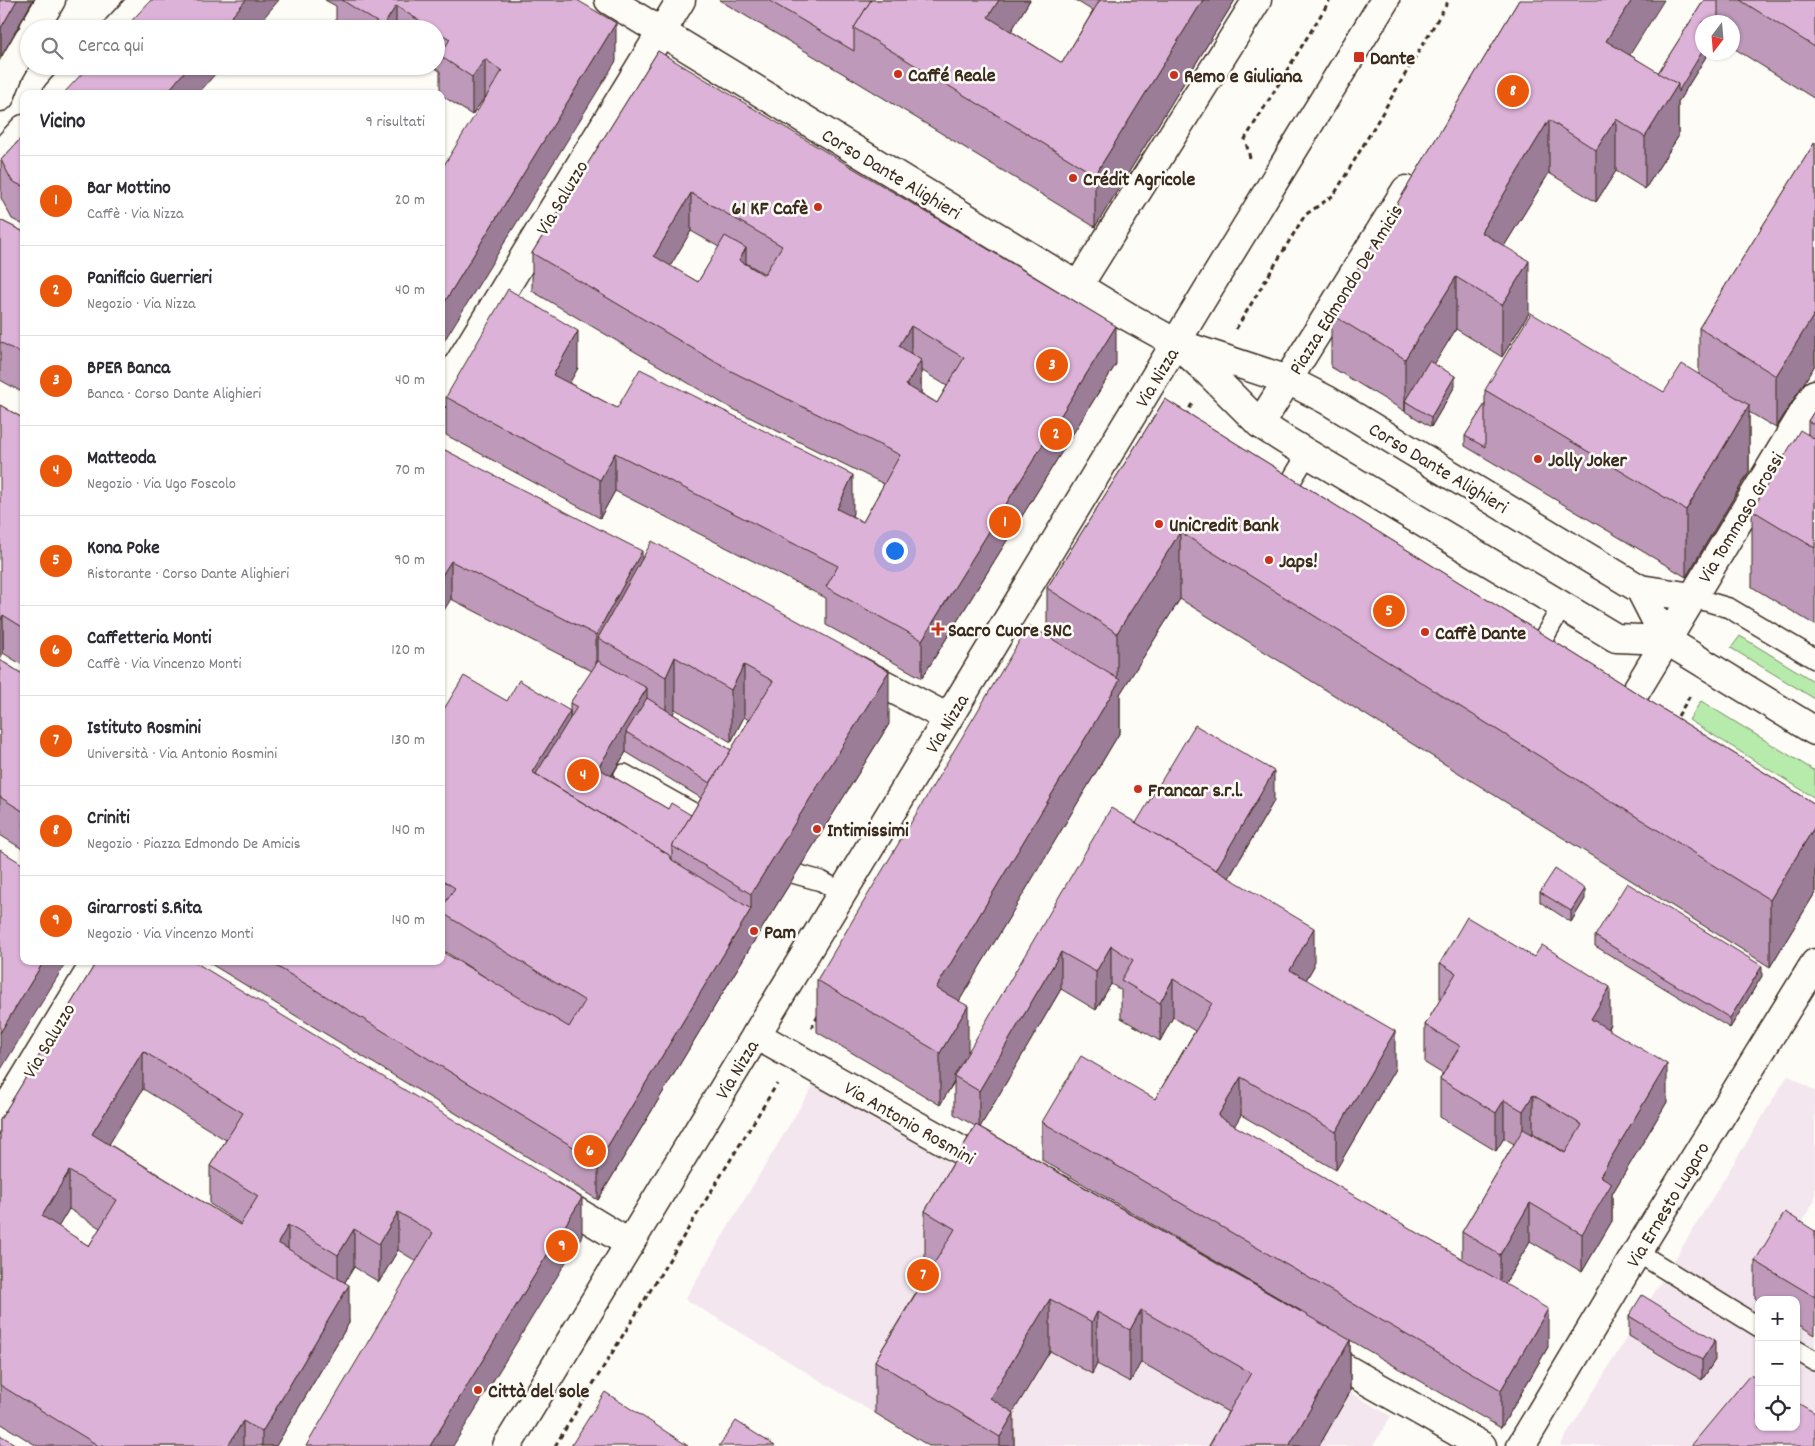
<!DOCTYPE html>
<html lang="it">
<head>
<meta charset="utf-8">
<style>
  body { margin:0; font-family:Dekko,sans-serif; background:#f2f2f3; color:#2b2b33 }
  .controls { position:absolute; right:15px; bottom:15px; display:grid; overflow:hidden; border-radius:10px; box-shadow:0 1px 4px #0004 }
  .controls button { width:45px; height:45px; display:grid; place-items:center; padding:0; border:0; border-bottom:1px solid #e1e1e2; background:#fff; color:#2b2b33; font:25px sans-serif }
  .compass { position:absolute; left:1695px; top:15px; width:45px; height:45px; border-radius:50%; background:#fff; box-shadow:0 1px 4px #0004; rotate:196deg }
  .you { position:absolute; left:894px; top:550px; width:18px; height:18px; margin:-12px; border:4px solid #fff; border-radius:50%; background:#1a73e8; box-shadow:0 0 0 8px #1a73e833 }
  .badge { display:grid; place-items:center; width:32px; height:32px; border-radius:50%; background:#ea580c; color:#fff; font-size:16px; font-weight:700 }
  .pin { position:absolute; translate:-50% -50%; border:2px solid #fff; box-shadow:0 1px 5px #0006 }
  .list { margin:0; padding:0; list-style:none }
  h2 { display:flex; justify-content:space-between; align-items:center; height:65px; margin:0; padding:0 20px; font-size:21px }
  h2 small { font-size:16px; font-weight:400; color:#7c7c81 }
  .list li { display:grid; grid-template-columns:32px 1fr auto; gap:15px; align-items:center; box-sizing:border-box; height:90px; padding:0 20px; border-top:1px solid #e1e1e2 }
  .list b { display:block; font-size:19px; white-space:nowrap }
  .list p { margin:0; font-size:16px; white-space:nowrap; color:#7c7c81 }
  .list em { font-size:16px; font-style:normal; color:#7c7c81 }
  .icon { flex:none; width:28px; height:28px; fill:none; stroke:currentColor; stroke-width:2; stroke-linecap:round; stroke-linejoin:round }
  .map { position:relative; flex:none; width:1815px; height:1446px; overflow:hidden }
  .search { position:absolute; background:#fff; box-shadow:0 1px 4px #0004; left:20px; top:20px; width:425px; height:55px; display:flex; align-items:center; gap:12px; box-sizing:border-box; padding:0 18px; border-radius:28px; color:#7c7c81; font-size:19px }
  .panel { position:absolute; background:#fff; box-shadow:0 1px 4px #0004; left:20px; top:90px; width:425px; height:875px; border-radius:10px }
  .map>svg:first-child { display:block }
</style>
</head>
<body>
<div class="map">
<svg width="1815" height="1446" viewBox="0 0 1815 1446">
  <rect width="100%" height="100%" fill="#fdfcf7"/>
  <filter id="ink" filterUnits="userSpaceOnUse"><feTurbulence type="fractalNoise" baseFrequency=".02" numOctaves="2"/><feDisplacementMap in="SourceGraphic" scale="10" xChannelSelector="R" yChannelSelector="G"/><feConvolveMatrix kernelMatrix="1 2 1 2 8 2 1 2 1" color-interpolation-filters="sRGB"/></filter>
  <g filter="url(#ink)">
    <g fill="#f3e6ee">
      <path d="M1788,1075L1815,1091V1200L1755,1299L1759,1301V1427H1796V1323L1815,1335V1446H1560Z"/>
      <path d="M814,1084L1391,1416L1373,1446H929L685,1299Z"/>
    </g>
    <g fill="#b6ebac" stroke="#788a65">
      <path d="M1740,636L1815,682V699L1731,648Z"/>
      <path d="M1701,701L1815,771V798L1689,720Z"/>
    </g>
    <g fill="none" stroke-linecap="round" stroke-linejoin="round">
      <defs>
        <g id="lane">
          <path d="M1280,499L1308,453"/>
          <path d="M1692,597L1729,608L1815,659"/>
          <path d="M1532,658L1562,606"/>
          <path d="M624,774L715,825"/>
          <path d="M796,874L821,881L843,893"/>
          <path d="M1637,1252L1759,1327"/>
          <path d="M1796,1350L1815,1361"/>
        </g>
        <g id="street">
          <path d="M34,29L51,0"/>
          <path d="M0,97L10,71L29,38"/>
          <path d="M1078,286L1257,0"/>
          <path d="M441,393L681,0"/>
          <path d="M1260,424L1406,190"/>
          <path d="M1640,589L1692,597"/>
          <path d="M857,670L948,718"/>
          <path d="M1637,724C1628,718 1627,712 1630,701L1815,394"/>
          <path d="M756,1035L994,1169"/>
          <path d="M0,1119L96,961"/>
          <path d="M549,1195L630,1244"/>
          <path d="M1318,1353L1482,1446"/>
          <path d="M1521,1446L1637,1252L1815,963"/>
        </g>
        <g id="secondary">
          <path d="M609,0L1127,316L1176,343L1288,380L1327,400L1640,589L1666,640"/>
          <path d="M117,29L144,0"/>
          <path d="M57,94L82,66"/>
          <path d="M0,155L24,129"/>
          <path d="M1184,350L1209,373L1260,424L1285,440L1616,638L1666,640L1815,731"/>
          <path d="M507,1446L1221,268L1385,0"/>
        </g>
      </defs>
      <use href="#lane" stroke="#3b2a1e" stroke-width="22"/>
      <use href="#street" stroke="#3b2a1e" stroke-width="31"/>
      <use href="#secondary" stroke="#3b2a1e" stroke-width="31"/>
      <g stroke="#3b2a1e" stroke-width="3" stroke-dasharray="5 4" stroke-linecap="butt">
        <path d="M1250,158L1245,139L1330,0"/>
        <path d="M1236,329L1305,215L1334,195L1449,0"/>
        <path d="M1185,416L1192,404"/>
        <path d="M1678,716L1691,694"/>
        <path d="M811,1028L818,1016"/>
        <path d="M555,1446L777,1084"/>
      </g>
      <use href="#lane" stroke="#fdfcf7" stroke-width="19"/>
      <use href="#street" stroke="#fdfcf7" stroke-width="28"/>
      <use href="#secondary" stroke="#fdfcf7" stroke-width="28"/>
    </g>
    <g fill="#be99ba" stroke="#3b2a1e" fill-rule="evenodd">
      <path d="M0,0H33L1,57L0,56Z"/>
      <path d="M325,0H577L616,61L485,98V97L472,115L441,95V94H440V71L432,66H436V29H336V6Z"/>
      <path d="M719,0H1030L1011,31L1062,63L1093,11L1075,0H1235L1095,227L854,80Z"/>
      <path d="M1519,0L1630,55L1658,73L1704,0H1815V99L1732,47V22H1702V52H1709L1678,102V137L1645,189L1616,171L1596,202L1549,173L1504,246L1529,313L1502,357L1456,329L1434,364L1455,386L1431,427L1331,367V314Z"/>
      <path d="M658,51L1116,364L922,678L826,625V598L615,491L600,518L446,435V397L578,368L569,383L617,408L853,513L852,516L863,522L884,484L729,407L532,291V253ZM691,231L719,247L698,282L670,266ZM746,263L765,274L764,275L746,264ZM921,370L947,386L937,403L921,393Z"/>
      <path d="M24,135V225L12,219L1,198V160Z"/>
      <path d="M1815,142V365L1776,428L1749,412V472L1686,577L1465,446V436L1485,404V390L1664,392L1699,374V328Z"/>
      <path d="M0,220L24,232V393L0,380Z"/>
      <path d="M1165,399L1815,804V893L1770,967L1180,599L1120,694V732L959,1001L968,1052L1136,823L1274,801L1229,878L1314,966L1306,980L1395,1069L1336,1170L1241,1115L1234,1126L1462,1259V1232L1514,1144L1504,1138L1496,1151L1440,1117V1079L1443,1074L1425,1063V1025L1440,1000V963L1610,1024L1608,1029L1667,1102L1612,1194V1221L1582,1272L1530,1241L1505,1284L1548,1347L1501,1428L1350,1340V1392L1319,1446H1209L1228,1412L1141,1362L1130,1382L1097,1364L1092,1374L1050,1351L1013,1412L1014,1446H929L875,1413V1361L931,1267L925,1263V1211L975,1126L954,1114V1082L940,1105L817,1032V980L1047,636V588ZM1111,984L1121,990V1018L1160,1041L1173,1017L1195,1031L1155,1099L1042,1122V1160L1301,1311L980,1127L1061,989L1096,1010ZM1533,1133L1566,1153H1565L1532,1134Z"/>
      <path d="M0,405L24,419V666L3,653Z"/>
      <path d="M1815,410V625L1752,587V510L1808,435V421Z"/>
      <path d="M441,448L642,559L889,724L751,946L598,1200L206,961H441L499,986L441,949V714L507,701L570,719V703L592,671L451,599ZM675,709L731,742L744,717L749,720L731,750L673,714ZM626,752L701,798L691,815L668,809L612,776Z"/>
      <path d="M0,660L24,675V850L0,835Z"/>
      <path d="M1540,892L1585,899L1571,922L1540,902Z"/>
      <path d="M1595,936L1762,976L1730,1028L1595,946Z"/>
      <path d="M97,961L582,1236L416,1261L398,1250L379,1282L354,1267L345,1282L349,1323L276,1446H37L0,1423V1120ZM143,1089L226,1140L210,1166V1204L241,1224L240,1225L109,1144ZM69,1209L100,1228L89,1246L58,1227Z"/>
      <path d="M1815,1231V1335L1796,1323V1300H1759V1301L1755,1299V1261Z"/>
      <path d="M1629,1316L1715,1360L1702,1380L1629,1336Z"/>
    </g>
    <g fill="#9b7d97" stroke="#3b2a1e">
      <path d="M17,0H33L1,57V28Z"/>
      <path d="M246,0H279L254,29H221Z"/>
      <path d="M999,0H1030L988,70V17Z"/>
      <path d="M1203,0H1235L1095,227V175Z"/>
      <path d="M1632,0H1664L1606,93V41Z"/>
      <path d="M396,6V29H383V26Z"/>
      <path d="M616,23V61L441,346V308Z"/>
      <path d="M1702,52H1709L1678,102V137L1645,189V137L1678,84Z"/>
      <path d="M485,59V97L472,115V77Z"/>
      <path d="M189,66H222L198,94H166Z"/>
      <path d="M1616,119V171L1596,202V150Z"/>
      <path d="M1549,120V173L1481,284V232Z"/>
      <path d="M691,193V231L654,294V256Z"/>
      <path d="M746,248V286L739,260Z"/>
      <path d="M1529,261V313L1502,357V305Z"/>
      <path d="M1456,277V329L1410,404L1405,401V411V359Z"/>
      <path d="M1815,313V365L1776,428V376Z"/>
      <path d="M911,326V364L899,346Z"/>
      <path d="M1116,326V364L922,678V640Z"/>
      <path d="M578,331V368L553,413V375Z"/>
      <path d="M921,360V398L906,385Z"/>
      <path d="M1455,376V386L1431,427V417Z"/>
      <path d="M1749,405V472L1686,577V510Z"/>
      <path d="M615,453V491L600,518V480Z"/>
      <path d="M853,475V513L837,547V509Z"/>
      <path d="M1180,532V599L1120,694V732L936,1040V988L1117,685V633Z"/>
      <path d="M642,551V589L598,638V668L596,673V635Z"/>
      <path d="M451,561V599L441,615V577Z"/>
      <path d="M3,615V653L0,659V621Z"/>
      <path d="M675,657V709L666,730V677Z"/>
      <path d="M744,665V717L731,742V690Z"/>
      <path d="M889,671V724L751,946L598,1200V1162L751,909V894Z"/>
      <path d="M647,688V718L626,732V752L598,797V768Z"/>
      <path d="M570,711V749L545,789L532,772Z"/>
      <path d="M1274,771V801L1214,903V873Z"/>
      <path d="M1815,826V893L1770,967V900Z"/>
      <path d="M1585,889V899L1571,922V911Z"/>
      <path d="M1314,928V966L1290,1008V970Z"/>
      <path d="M1111,946V984L1096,1010V972Z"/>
      <path d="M1061,952V989L979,1129V1091Z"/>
      <path d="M44,961H67L0,1071V1033Z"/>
      <path d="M1762,966V976L1730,1028V1018Z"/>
      <path d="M1173,979V1017L1160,1041V1003Z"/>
      <path d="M1610,987V1024L1591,1056V1019Z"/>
      <path d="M968,1006V1059L954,1076V1082L940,1105V1053Z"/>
      <path d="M1395,1031V1069L1336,1170V1132Z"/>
      <path d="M143,1051V1089L92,1172V1134Z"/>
      <path d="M1667,1064V1102L1612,1194V1221L1582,1272V1234L1600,1176Z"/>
      <path d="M1241,1077V1115L1218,1154V1116Z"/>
      <path d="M1533,1095V1133L1523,1149V1111Z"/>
      <path d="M1504,1100V1138L1496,1151V1113Z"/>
      <path d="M69,1171V1209L42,1254V1216Z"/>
      <path d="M582,1198V1236L453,1446H430Z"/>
      <path d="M1530,1203V1241L1500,1292V1255Z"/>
      <path d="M398,1212V1250L379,1282V1244Z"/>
      <path d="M288,1225V1263L278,1243Z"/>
      <path d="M354,1229V1267L338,1293V1255Z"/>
      <path d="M349,1285V1323L276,1446H262V1432Z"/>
      <path d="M1050,1299V1351L999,1436L990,1398Z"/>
      <path d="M1548,1309V1347L1501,1428V1390Z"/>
      <path d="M1141,1310V1362L1130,1382V1330Z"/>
      <path d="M1097,1312V1364L1092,1374V1322Z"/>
      <path d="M1350,1340V1392L1319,1446H1289Z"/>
      <path d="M1715,1340V1360L1702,1380V1360Z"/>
      <path d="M1014,1413V1446H1000V1437Z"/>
      <path d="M243,1421V1446H228Z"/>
    </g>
    <g fill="#ddb2d8" stroke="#3b2a1e" fill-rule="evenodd">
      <path d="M0,0H17L1,28L0,27Z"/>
      <path d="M151,0H246L221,29H124Z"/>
      <path d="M342,0H577L616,23L441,308V170L502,71L485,59L472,77L440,56L450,39L436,31V29H433L396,6L383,26Z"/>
      <path d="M768,0H871L854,28V51Z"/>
      <path d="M871,0H999L988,17L1062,63L1100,0H1203L1095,175L854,28Z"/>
      <path d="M1519,0H1632L1606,41L1678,84L1645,137L1616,119L1596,150L1549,120L1481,232L1529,261L1502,305L1456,277L1405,359L1331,314Z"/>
      <path d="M1704,0H1718V22H1702V52L1678,92V84L1658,73Z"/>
      <path d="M1740,0H1815V47Z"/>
      <path d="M658,51L1116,326L922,640L826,587L838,566L615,453L600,480L446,397L508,289L578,331L553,375L617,408L640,369L853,475L837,509L863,522L900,455L729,370L532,253ZM691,193L782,246L764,275L739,260L746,248L725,236L698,282L654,256ZM911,326L964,358L937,403L906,385L921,360L899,346Z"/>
      <path d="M89,66H189L166,94H63Z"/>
      <path d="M24,135V187L12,181L1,160Z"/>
      <path d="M1815,142V313L1776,376L1699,328Z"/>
      <path d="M0,220L24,232V355L0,342Z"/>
      <path d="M1531,313L1664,392L1682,364L1749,405L1686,510L1485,390Z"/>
      <path d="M1429,361L1455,376L1431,417L1405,401Z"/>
      <path d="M1165,399L1815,804V826L1770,900L1180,532L1117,633L1047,588Z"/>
      <path d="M1485,404V447L1465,436Z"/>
      <path d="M0,405L24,419V628L3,615L0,621Z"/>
      <path d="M1815,410V425L1808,421Z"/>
      <path d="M1800,430L1815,439V548L1752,510Z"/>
      <path d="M441,448L642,551L596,635L451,561L441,577Z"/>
      <path d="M652,541L889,671L751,894L672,846L773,681L744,665L731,690L675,657L666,677L598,638Z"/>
      <path d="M1029,625L1120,680L936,988L968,1006L940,1053L817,980Z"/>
      <path d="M0,660L24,675V812L0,797Z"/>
      <path d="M598,661L647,688L598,768L668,809L671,803L691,815L672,846V860L669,855L536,774L577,707L570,703Z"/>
      <path d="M464,676L507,701L519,680L570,711L532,772L669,855L672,860L751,909L598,1162L268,961H441V951L569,1027L585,1001L441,912V909L455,888L441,879V714Z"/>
      <path d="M647,698L731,750L710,783L626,732Z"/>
      <path d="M1195,725L1274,771L1216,870L1136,823Z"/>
      <path d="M1111,808L1314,928L1290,970L1395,1031L1336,1132L1241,1077L1218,1116L1548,1309L1501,1390L1042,1122L1081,1056L1155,1099L1212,1003L1173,979L1160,1003L1121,980L1133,960L1111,946L1096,972L1061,952L979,1091L954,1076Z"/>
      <path d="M0,850L24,865V961H44L0,1033Z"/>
      <path d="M1555,869L1585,889L1571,911L1540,892Z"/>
      <path d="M1627,883L1762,966L1730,1018L1595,936Z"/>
      <path d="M1467,917L1534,957L1542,945L1610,987L1591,1019L1667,1064L1600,1176L1612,1183L1582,1234L1530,1203L1500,1255L1462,1232L1523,1129L1565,1153L1582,1125L1533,1095L1523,1111L1504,1100L1496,1113L1440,1079L1460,1046L1425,1025L1456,973L1440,963Z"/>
      <path d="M97,961H193L582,1198L430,1446H306L433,1233L398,1212L379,1244L354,1229L338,1255L288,1225L278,1243L349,1285L262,1432L243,1421L228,1446H99L0,1385V1120ZM143,1051L243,1113L210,1166L258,1196L240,1225L92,1134ZM69,1171L117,1200L89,1246L42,1216Z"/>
      <path d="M976,1125L1350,1340L1289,1446H1209L1251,1373L1141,1310L1130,1330L1097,1312L1092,1322L1050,1299L990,1398L1014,1413L1000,1437L875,1361L955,1229L925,1211Z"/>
      <path d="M1785,1212L1815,1231V1297L1755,1261Z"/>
      <path d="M1642,1295L1715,1340L1702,1360L1629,1316Z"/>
      <path d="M1750,1375L1759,1380V1427H1796V1402L1815,1413V1446H1691Z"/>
      <path d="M605,1392L688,1446H571Z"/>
      <path d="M736,1421L775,1446H719Z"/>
      <path d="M0,1435L18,1446H0Z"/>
    </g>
  </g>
  <g fill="#c8321e" stroke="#fdfcf7" stroke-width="2">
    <rect x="1353" y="51" width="12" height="12" rx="2.5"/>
    <circle cx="898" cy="74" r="5"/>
    <circle cx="1174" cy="75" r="5"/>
    <circle cx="1073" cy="178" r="5"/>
    <circle cx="818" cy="207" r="5"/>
    <circle cx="1538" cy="459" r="5"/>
    <circle cx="1159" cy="524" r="5"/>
    <circle cx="1269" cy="560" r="5"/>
    <path d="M935.5 621.5h5v5h5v5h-5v5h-5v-5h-5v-5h5z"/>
    <circle cx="1425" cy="632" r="5"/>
    <circle cx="1138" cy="789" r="5"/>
    <circle cx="817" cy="829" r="5"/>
    <circle cx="754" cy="931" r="5"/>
    <circle cx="478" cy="1390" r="5"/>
  </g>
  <g text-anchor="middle" stroke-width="5" stroke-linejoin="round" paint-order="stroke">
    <g font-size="20" font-weight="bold" fill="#3b2a1e" stroke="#fdfcf7" text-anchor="start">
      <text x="1370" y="64">Dante</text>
      <text x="908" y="81">Caffé Reale</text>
      <text x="1184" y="82">Remo e Giuliana</text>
      <text x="1083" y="185">Crédit Agricole</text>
      <text x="808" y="214" text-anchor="end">61 KF Cafè</text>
      <text x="1548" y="466">Jolly Joker</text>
      <text x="1169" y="531">UniCredit Bank</text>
      <text x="1279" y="567">Japs!</text>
      <text x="948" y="636">Sacro Cuore SNC</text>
      <text x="1435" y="639">Caffè Dante</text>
      <text x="1148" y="796">Francar s.r.l.</text>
      <text x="827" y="836">Intimissimi</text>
      <text x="764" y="938">Pam</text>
      <text x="488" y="1397">Città del sole</text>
    </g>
    <g font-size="20" fill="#3b2a1e" stroke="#fdfcf7">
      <text transform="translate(892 173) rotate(31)" y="7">Corso Dante Alighieri</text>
      <text transform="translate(561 197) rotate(-59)" y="7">Via Saluzzo</text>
      <text transform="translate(1345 289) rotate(-58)" y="7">Piazza Edmondo De Amicis</text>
      <text transform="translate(1156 377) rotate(-59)" y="7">Via Nizza</text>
      <text transform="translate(1439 467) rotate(31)" y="7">Corso Dante Alighieri</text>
      <text transform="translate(1740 517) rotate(-59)" y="7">Via Tommaso Grossi</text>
      <text transform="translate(946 723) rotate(-59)" y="7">Via Nizza</text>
      <text transform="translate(48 1040) rotate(-59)" y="7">Via Saluzzo</text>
      <text transform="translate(736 1069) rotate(-59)" y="7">Via Nizza</text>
      <text transform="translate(910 1122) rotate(30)" y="7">Via Antonio Rosmini</text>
      <text transform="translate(1667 1204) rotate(-59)" y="7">Via Ernesto Lugaro</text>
    </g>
  </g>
</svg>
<div class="controls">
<button>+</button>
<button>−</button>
<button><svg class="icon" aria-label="locate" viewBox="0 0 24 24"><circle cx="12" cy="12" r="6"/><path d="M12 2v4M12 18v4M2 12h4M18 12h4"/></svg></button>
</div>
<svg class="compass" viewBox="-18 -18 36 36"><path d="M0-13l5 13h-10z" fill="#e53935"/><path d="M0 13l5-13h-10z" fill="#7c7c81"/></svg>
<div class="you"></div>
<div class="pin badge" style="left:1005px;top:522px">1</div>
<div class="pin badge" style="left:1056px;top:434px">2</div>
<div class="pin badge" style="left:1052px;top:365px">3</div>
<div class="pin badge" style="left:583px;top:775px">4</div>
<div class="pin badge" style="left:1389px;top:611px">5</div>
<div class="pin badge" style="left:590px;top:1151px">6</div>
<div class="pin badge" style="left:923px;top:1275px">7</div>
<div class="pin badge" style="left:1513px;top:91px">8</div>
<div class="pin badge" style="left:562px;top:1246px">9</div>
<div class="search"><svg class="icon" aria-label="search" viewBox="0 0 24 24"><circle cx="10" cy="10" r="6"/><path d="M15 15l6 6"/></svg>Cerca qui</div>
<section class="panel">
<h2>Vicino<small>9 risultati</small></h2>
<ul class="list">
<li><span class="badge">1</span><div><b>Bar Mottino</b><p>Caffè · Via Nizza</p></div><em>20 m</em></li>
<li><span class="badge">2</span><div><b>Panificio Guerrieri</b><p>Negozio · Via Nizza</p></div><em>40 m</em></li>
<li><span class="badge">3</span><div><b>BPER Banca</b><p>Banca · Corso Dante Alighieri</p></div><em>40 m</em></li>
<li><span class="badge">4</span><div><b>Matteoda</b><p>Negozio · Via Ugo Foscolo</p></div><em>70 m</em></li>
<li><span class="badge">5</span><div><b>Kona Poke</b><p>Ristorante · Corso Dante Alighieri</p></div><em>90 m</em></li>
<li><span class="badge">6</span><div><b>Caffetteria Monti</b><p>Caffè · Via Vincenzo Monti</p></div><em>120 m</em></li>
<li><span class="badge">7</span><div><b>Istituto Rosmini</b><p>Università · Via Antonio Rosmini</p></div><em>130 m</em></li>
<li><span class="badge">8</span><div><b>Criniti</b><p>Negozio · Piazza Edmondo De Amicis</p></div><em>140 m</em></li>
<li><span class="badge">9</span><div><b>Girarrosti S.Rita</b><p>Negozio · Via Vincenzo Monti</p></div><em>140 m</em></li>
</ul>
</section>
</div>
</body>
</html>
